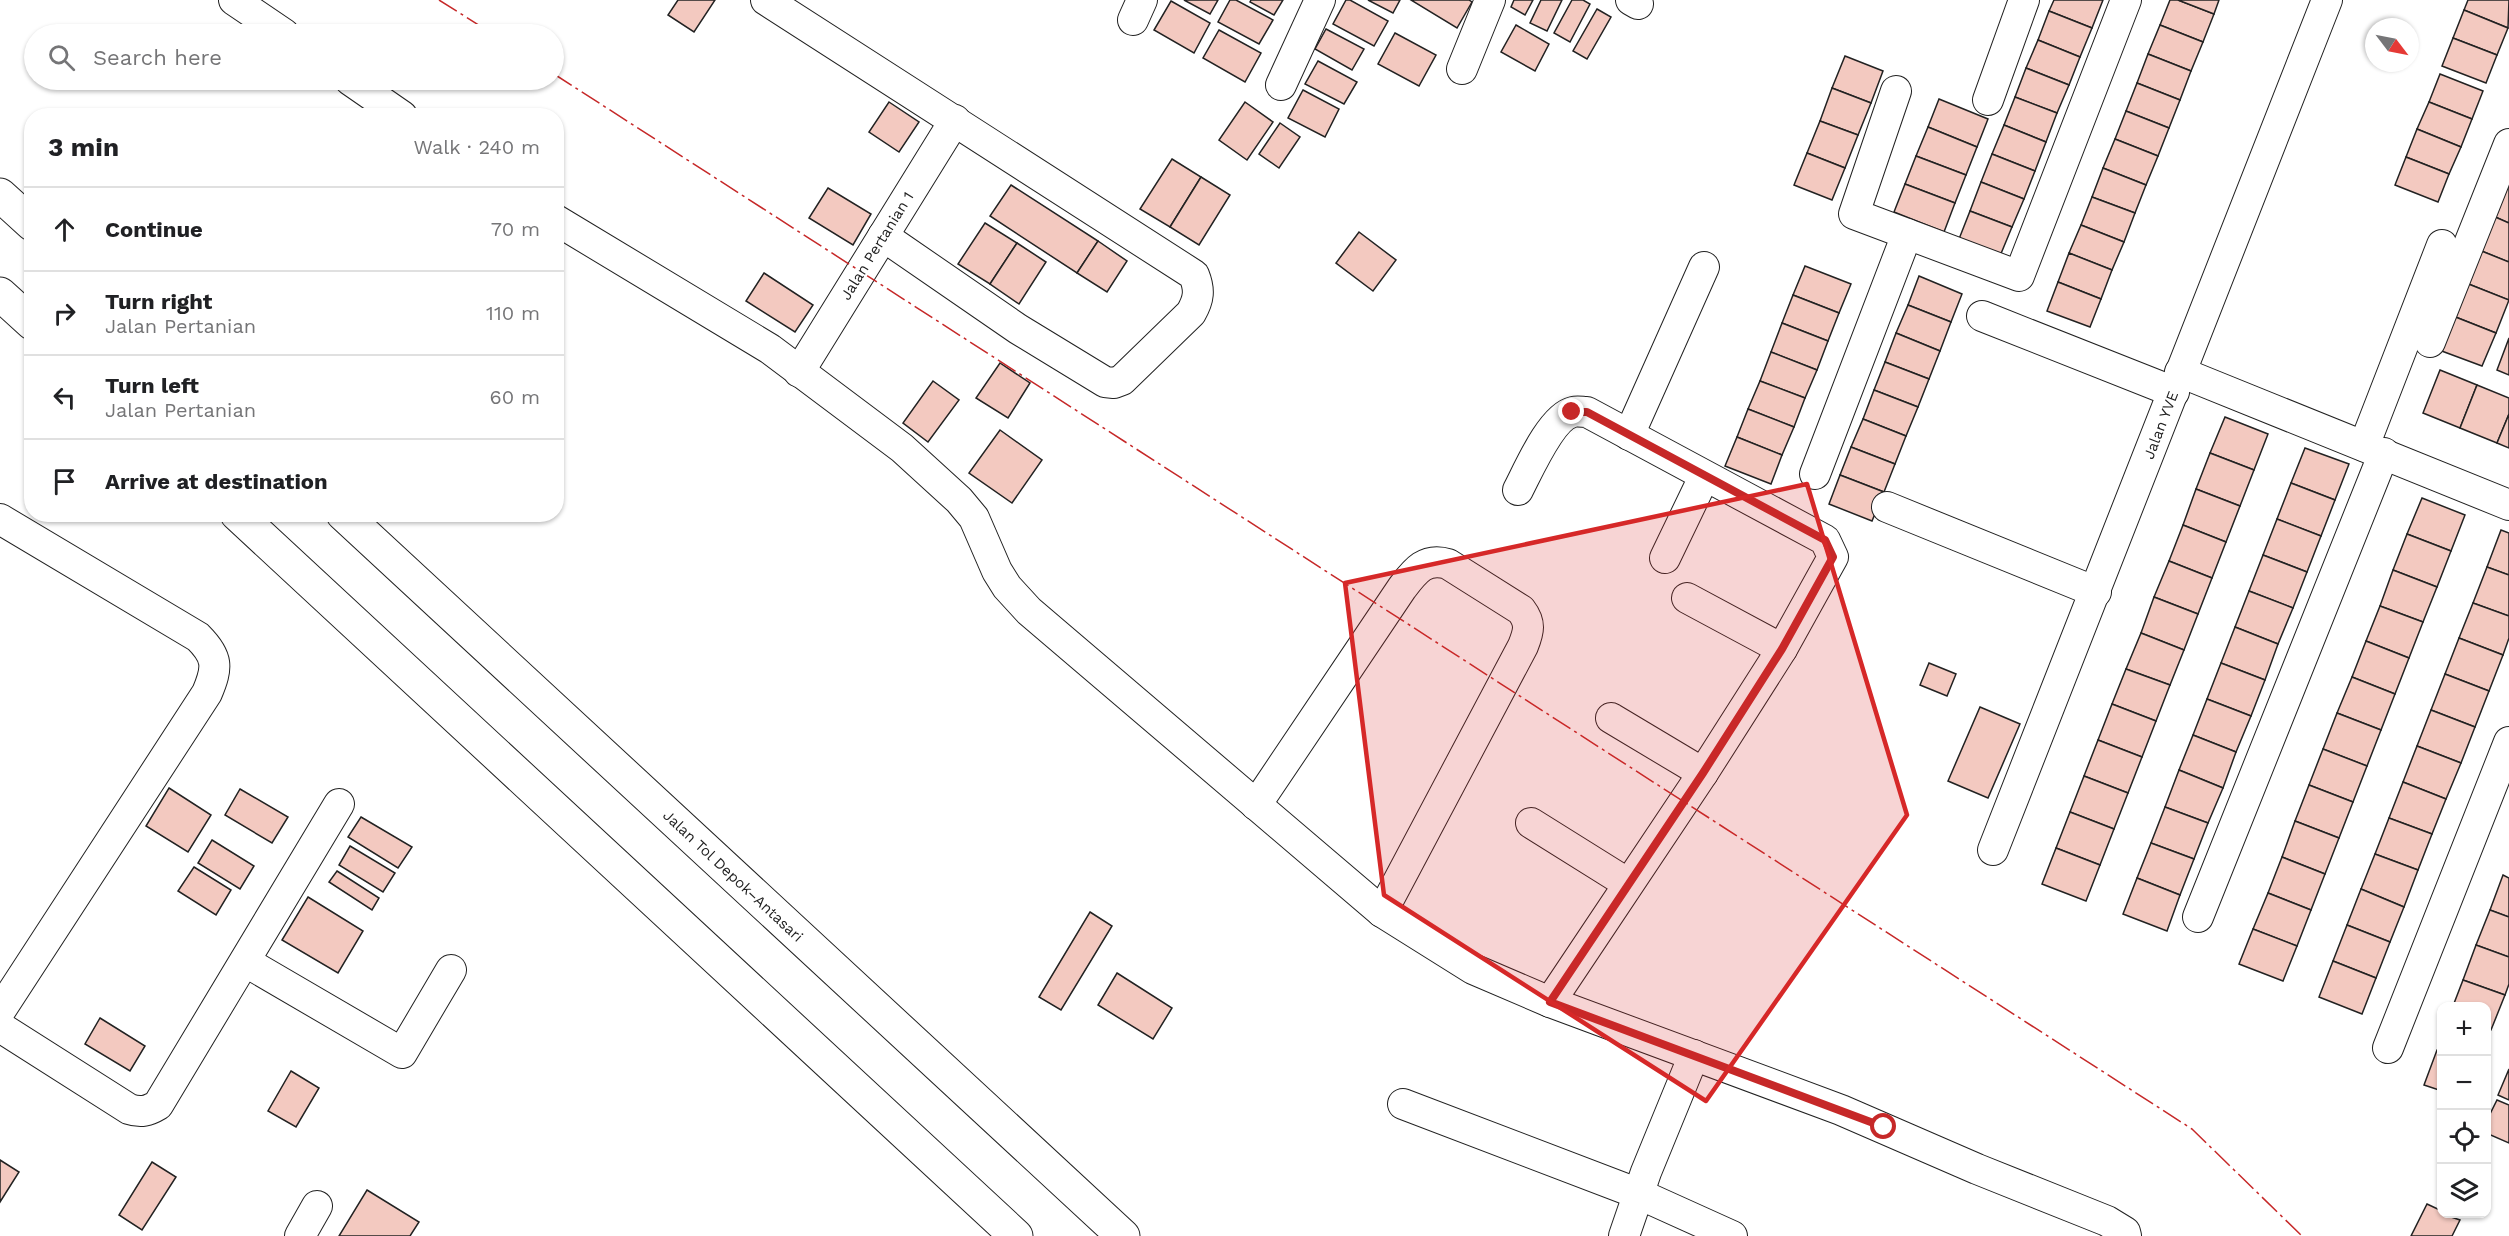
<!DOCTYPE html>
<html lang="en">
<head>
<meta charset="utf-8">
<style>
  body { margin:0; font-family:"Work Sans",sans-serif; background:#f6f6f6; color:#202124 }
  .controls { position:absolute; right:18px; bottom:18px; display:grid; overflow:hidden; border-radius:12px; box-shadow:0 2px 4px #0004 }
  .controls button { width:54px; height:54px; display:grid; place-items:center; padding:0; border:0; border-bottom:2px solid #e0e0e0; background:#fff; color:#202124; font:30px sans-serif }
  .compass { position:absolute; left:2365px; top:18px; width:54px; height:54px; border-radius:50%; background:#fff; box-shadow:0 2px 4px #0004; rotate:122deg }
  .stop { position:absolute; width:18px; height:18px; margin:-14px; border:4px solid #c62828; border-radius:50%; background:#fff }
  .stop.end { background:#c62828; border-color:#fff; box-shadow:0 2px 6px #0008 }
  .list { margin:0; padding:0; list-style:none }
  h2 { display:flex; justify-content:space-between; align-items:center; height:78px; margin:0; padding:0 24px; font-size:26px }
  h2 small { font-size:20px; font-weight:400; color:#757577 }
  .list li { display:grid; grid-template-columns:39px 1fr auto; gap:18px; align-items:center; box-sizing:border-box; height:84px; padding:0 24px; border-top:2px solid #e0e0e0 }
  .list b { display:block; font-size:22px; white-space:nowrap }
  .list p { margin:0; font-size:20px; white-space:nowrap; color:#757577 }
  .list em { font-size:20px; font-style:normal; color:#757577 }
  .icon { flex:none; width:33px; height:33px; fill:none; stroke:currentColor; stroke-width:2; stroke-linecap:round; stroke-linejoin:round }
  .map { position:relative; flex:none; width:2509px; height:1236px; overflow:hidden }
  .search { position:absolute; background:#fff; box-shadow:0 2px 4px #0004; left:24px; top:24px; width:540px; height:66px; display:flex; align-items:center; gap:15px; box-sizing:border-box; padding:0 21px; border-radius:33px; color:#757577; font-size:22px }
  .panel { position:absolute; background:#fff; box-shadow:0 2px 4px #0004; left:24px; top:108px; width:540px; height:414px; border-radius:24px }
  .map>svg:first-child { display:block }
</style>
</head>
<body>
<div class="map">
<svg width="2509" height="1236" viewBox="0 0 2509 1236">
  <rect width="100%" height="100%" fill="#fff"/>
  <g fill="#f3c9c0" stroke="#222" stroke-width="1.5">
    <path d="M678,0H715L694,32L668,15Z"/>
    <path d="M1184,0H1218L1210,14Z"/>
    <path d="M1230,0H1236L1273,20L1259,44L1218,22Z"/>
    <path d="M1251,0H1283L1274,15L1250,2Z"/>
    <path d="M1346,0H1350L1388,21L1374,46L1333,24Z"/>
    <path d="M1368,0H1400L1393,13Z"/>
    <path d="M1411,0H1469L1472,2L1457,28Z"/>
    <path d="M1514,0H1533L1525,15L1511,7Z"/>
    <path d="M1541,0H1562L1547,31L1530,23Z"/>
    <path d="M1572,0H1583L1590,4L1570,42L1554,33Z"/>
    <path d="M2054,0H2103L2092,28L2049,11Z"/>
    <path d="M2170,0H2178L2214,14L2203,42L2160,25Z"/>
    <path d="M2178,0H2219L2214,14Z"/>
    <path d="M2468,0H2509L2508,28L2464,10Z"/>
    <path d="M1171,1L1210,23L1194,53L1154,30Z"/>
    <path d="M1597,9L1611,17L1587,59L1573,51Z"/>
    <path d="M2464,10L2508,28L2497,55L2453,38Z"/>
    <path d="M2049,11L2092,28L2080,57L2038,40Z"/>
    <path d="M1516,25L1549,44L1535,71L1501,52Z"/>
    <path d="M2160,25L2203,42L2191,71L2148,54Z"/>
    <path d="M1326,29L1364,49L1352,70L1315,49Z"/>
    <path d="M1219,30L1261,53L1245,82L1203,58Z"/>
    <path d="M1395,33L1436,55L1419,86L1378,64Z"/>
    <path d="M2453,38L2497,55L2486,83L2442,66Z"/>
    <path d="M2038,40L2080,57L2069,85L2026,68Z"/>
    <path d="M2148,54L2191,71L2180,100L2137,83Z"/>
    <path d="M1845,56L1883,71L1871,103L1832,88Z"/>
    <path d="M1318,61L1357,82L1344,104L1305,84Z"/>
    <path d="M2026,68L2069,85L2057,113L2015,97Z"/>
    <path d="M2440,74L2483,91L2472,119L2429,102Z"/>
    <path d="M2137,83L2180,100L2169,128L2126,111Z"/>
    <path d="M1832,88L1871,103L1858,135L1820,121Z"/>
    <path d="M1303,90L1339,109L1325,137L1288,118Z"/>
    <path d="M2015,97L2057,113L2046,142L2004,125Z"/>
    <path d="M1939,99L1988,119L1977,147L1928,127Z"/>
    <path d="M889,102L919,122L899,152L869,132Z"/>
    <path d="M1245,102L1273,122L1247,160L1219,140Z"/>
    <path d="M2429,102L2472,119L2461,147L2417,129Z"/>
    <path d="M2126,111L2169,128L2158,156L2115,139Z"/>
    <path d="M1820,121L1858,135L1845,168L1807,153Z"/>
    <path d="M1280,123L1300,137L1279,168L1259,154Z"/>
    <path d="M2004,125L2046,142L2035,171L1992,154Z"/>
    <path d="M1928,127L1977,147L1966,175L1916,156Z"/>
    <path d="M2417,129L2461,147L2449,174L2406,157Z"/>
    <path d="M2115,139L2158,156L2146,185L2103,168Z"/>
    <path d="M1807,153L1845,168L1832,200L1794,185Z"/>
    <path d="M1992,154L2035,171L2024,199L1981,182Z"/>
    <path d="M1916,156L1966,175L1955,203L1905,184Z"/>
    <path d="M2406,157L2449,174L2438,202L2395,185Z"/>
    <path d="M1172,159L1201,177L1170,227L1140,209Z"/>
    <path d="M2103,168L2146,185L2135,213L2092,197Z"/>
    <path d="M1201,177L1230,195L1199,245L1170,227Z"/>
    <path d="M1981,182L2024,199L2012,227L1970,211Z"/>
    <path d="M2505,183L2509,185V223L2493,216Z"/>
    <path d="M1905,184L1955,203L1944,232L1894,212Z"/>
    <path d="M1011,185L1098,241L1077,273L990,216Z"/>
    <path d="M828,188L871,214L853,245L809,218Z"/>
    <path d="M2092,197L2135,213L2124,242L2081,225Z"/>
    <path d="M1970,211L2012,227L2000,256L1959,239Z"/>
    <path d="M2493,216L2509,223V262L2479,250Z"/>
    <path d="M985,223L1017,243L990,284L958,264Z"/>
    <path d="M2081,225L2124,242L2112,270L2069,253Z"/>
    <path d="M1359,232L1396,260L1373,291L1336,263Z"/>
    <path d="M1098,241L1127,261L1107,292L1077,273Z"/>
    <path d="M1017,243L1046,262L1019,304L990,284Z"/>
    <path d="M2479,250L2509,262V300L2466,283Z"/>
    <path d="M2069,253L2112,270L2101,299L2058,282Z"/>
    <path d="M1805,266L1851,284L1839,313L1793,295Z"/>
    <path d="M764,273L813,305L795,332L746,301Z"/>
    <path d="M1919,276L1962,294L1951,322L1908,305Z"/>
    <path d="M2058,282L2101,299L2090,327L2047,311Z"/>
    <path d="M2466,283L2509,300L2496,333L2453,316Z"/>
    <path d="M1793,295L1839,313L1828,341L1782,323Z"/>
    <path d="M1908,305L1951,322L1940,351L1896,333Z"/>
    <path d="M2453,316L2496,333L2482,366L2439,350Z"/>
    <path d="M1782,323L1828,341L1817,370L1771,352Z"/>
    <path d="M1896,333L1940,351L1929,379L1885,362Z"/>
    <path d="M2509,338V375L2497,370Z"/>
    <path d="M1771,352L1817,370L1805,398L1760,381Z"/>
    <path d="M1885,362L1929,379L1918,407L1874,390Z"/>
    <path d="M1000,363L1030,383L1008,418L976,398Z"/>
    <path d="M2440,370L2477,385L2460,428L2423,413Z"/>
    <path d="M933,381L959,400L928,442L903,423Z"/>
    <path d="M1760,381L1805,398L1794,427L1748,409Z"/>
    <path d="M2477,385L2509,398V414L2497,443L2460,428Z"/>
    <path d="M1874,390L1918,407L1906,436L1863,419Z"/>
    <path d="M1748,409L1794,427L1782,455L1737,437Z"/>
    <path d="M2509,414V448L2497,443Z"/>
    <path d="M2225,417L2268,434L2254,470L2210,453Z"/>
    <path d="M1863,419L1906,436L1895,464L1851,447Z"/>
    <path d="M1000,430L1042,460L1012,503L969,473Z"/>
    <path d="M1737,437L1782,455L1771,484L1725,466Z"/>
    <path d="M1851,447L1895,464L1884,492L1840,475Z"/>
    <path d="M2305,448L2349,464L2335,500L2291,483Z"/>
    <path d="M2210,453L2254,470L2240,506L2196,489Z"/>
    <path d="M1840,475L1884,492L1872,521L1829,504Z"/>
    <path d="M2291,483L2335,500L2321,536L2277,519Z"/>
    <path d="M2196,489L2240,506L2226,542L2183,525Z"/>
    <path d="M2422,498L2465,515L2451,551L2407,534Z"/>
    <path d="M2277,519L2321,536L2307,572L2263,555Z"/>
    <path d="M2183,525L2226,542L2212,578L2169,561Z"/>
    <path d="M2501,530L2509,533V575L2487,567Z"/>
    <path d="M2407,534L2451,551L2437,587L2393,570Z"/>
    <path d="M2263,555L2307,572L2293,608L2249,591Z"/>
    <path d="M2169,561L2212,578L2198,614L2154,597Z"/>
    <path d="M2487,567L2509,575V616L2473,603Z"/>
    <path d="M2393,570L2437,587L2423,622L2380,606Z"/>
    <path d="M2249,591L2293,608L2278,644L2235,627Z"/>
    <path d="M2154,597L2198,614L2184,650L2141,633Z"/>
    <path d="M2473,603L2509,616V638L2503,655L2459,638Z"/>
    <path d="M2380,606L2423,622L2409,658L2366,641Z"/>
    <path d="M2235,627L2278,644L2265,680L2221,663Z"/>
    <path d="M2141,633L2184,650L2170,685L2126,669Z"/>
    <path d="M2459,638L2503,655L2489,691L2445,674Z"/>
    <path d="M2366,641L2409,658L2395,694L2352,677Z"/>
    <path d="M1929,663L1956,674L1947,696L1920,685Z"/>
    <path d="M2221,663L2265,680L2251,716L2207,699Z"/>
    <path d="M2126,669L2170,685L2156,721L2112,704Z"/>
    <path d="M2445,674L2489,691L2475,727L2431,710Z"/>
    <path d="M2352,677L2395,694L2381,730L2337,713Z"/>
    <path d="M2207,699L2251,716L2236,752L2193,735Z"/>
    <path d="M2112,704L2156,721L2142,757L2098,740Z"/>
    <path d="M1980,707L2020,724L1988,798L1948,781Z"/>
    <path d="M2431,710L2475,727L2461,763L2417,746Z"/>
    <path d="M2337,713L2381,730L2367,766L2323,749Z"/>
    <path d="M2193,735L2236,752L2223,788L2179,770Z"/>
    <path d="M2098,740L2142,757L2128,793L2084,776Z"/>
    <path d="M2417,746L2461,763L2446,799L2403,782Z"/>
    <path d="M2323,749L2367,766L2353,802L2309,785Z"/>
    <path d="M2179,770L2223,788L2208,823L2165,807Z"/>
    <path d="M2084,776L2128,793L2114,829L2070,812Z"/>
    <path d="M2403,782L2446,799L2432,834L2389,818Z"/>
    <path d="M2309,785L2353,802L2339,838L2295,821Z"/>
    <path d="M169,788L211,815L188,852L146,826Z"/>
    <path d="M240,789L288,817L272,843L225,815Z"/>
    <path d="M2165,807L2208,823L2194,859L2151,843Z"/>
    <path d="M2070,812L2114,829L2100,865L2056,848Z"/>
    <path d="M361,817L412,847L398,868L348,837Z"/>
    <path d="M2389,818L2432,834L2418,870L2375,854Z"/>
    <path d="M2295,821L2339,838L2325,874L2282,857Z"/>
    <path d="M212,840L254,866L240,889L198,863Z"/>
    <path d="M2151,843L2194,859L2180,895L2137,878Z"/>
    <path d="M350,846L395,873L383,892L339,865Z"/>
    <path d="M2056,848L2100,865L2086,901L2042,884Z"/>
    <path d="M2375,854L2418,870L2404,907L2361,889Z"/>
    <path d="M2282,857L2325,874L2311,910L2268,893Z"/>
    <path d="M194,867L231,890L216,915L178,891Z"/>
    <path d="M337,871L379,898L372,910L329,882Z"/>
    <path d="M2503,875L2509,878V917L2490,910Z"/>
    <path d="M2137,878L2180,895L2167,931L2123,914Z"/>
    <path d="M2361,889L2404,907L2390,942L2347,925Z"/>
    <path d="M2268,893L2311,910L2297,946L2253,929Z"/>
    <path d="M308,897L363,931L338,973L282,940Z"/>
    <path d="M2490,910L2509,917V957L2476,945Z"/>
    <path d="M1090,912L1112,926L1061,1010L1039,997Z"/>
    <path d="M2347,925L2390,942L2376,978L2333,961Z"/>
    <path d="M2253,929L2297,946L2283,981L2239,964Z"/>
    <path d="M2476,945L2509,957V984L2505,995L2463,980Z"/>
    <path d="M2333,961L2376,978L2362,1014L2319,997Z"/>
    <path d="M1117,973L1172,1008L1153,1039L1098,1005Z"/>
    <path d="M2463,980L2505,995L2491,1030L2486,1029V1006H2453Z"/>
    <path d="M100,1018L145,1046L130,1071L85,1044Z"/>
    <path d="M2437,1050L2442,1051V1091L2424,1085Z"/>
    <path d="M2509,1069V1100L2498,1095Z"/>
    <path d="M291,1071L319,1088L296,1127L268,1111Z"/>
    <path d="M2497,1100L2509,1105V1143L2486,1133V1122Z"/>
    <path d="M0,1160L19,1172L0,1202Z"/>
    <path d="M152,1162L176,1177L142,1230L119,1215Z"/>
    <path d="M367,1190L419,1222L410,1236H339Z"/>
    <path d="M2427,1204L2442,1211V1214L2460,1220L2452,1236H2411Z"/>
  </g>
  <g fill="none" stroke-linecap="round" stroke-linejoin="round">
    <defs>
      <g id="street">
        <path d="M234,0L284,34"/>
        <path d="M766,0L1194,275C1200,290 1199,299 1191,313L1122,380L1114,383L1105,382L1018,329L883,236"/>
        <path d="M1631,0L1638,4"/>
        <path d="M1133,20L1142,0"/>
        <path d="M1462,69L1490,0"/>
        <path d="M350,80L402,116"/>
        <path d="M1281,85L1320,0"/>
        <path d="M1896,91L1854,214L2019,276L2126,0"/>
        <path d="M1988,100L2024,0"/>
        <path d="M556,220L770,349L902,448L959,500L974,518L997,571L1007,587L1029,611L1382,912L1473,969L1550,1002L1841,1110L1977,1169L2107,1221L2125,1232L2126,1236"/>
        <path d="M1982,316L2174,392"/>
        <path d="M2430,342L2509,144"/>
        <path d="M799,372L955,120"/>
        <path d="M2180,372L2509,505"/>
        <path d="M1629,435L1704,267"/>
        <path d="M2364,446L2442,245"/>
        <path d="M1815,474L1907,234"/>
        <path d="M1518,490C1528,471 1551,417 1573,412C1577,411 1583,412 1587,412L1825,540L1833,557L1782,649L1703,773L1550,1002"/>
        <path d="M1887,507L2096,592"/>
        <path d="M0,519L198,637C218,657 218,667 207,693L0,1011"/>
        <path d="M1665,558L1704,477"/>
        <path d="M1687,598L1782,649"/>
        <path d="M1611,718L1703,773"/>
        <path d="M1256,805L1402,588C1415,571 1425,557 1448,564L1521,610C1531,623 1529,631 1523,646L1382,912"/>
        <path d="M1531,823L1627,883"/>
        <path d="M1993,850L2327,0"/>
        <path d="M2198,917L2384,453"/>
        <path d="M246,962L402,1053L451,970"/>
        <path d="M0,1027L129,1109C141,1113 148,1111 158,1105L339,804"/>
        <path d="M2388,1048L2509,742"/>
        <path d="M1403,1104L1639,1194L1732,1236"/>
        <path d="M300,1236L317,1206"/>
        <path d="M1624,1236L1646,1172L1694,1055"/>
      </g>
      <g id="highway">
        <path d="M0,195L32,224"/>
        <path d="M0,294L32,323"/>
        <path d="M237,514L1016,1236"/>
        <path d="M343,514L1123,1236"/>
      </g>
    </defs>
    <use href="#street" stroke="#222" stroke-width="32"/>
    <use href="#highway" stroke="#222" stroke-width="35"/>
    <use href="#street" stroke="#fff" stroke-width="30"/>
    <use href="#highway" stroke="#fff" stroke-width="33"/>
    <g stroke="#c62828" stroke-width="1.5" stroke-dasharray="21 4.5 3 4.5" stroke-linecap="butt">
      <path d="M439,0L493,34"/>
      <path d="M554,74L2192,1129L2302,1236"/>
    </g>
  </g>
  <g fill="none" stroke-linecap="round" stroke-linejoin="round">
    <path stroke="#c62828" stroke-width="8" d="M1572,412H1587L1825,540L1833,557L1782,649L1703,773L1550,1002L1884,1127"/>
  </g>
  <path fill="#d62828" fill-opacity="0.2" stroke="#d62828" stroke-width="4.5" stroke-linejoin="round" d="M1807,484L1907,815L1706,1101L1384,895L1345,583Z"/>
  <g text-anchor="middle" stroke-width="4.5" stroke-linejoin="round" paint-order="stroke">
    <g font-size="15" fill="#222" stroke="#fff">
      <text transform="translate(877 246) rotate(-58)" y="5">Jalan Pertanian 1</text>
      <text transform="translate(2161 425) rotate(-69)" y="5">Jalan YVE</text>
      <text transform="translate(733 876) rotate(43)" y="5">Jalan Tol Depok–Antasari</text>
    </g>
  </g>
</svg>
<div class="controls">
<button>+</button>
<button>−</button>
<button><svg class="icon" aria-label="locate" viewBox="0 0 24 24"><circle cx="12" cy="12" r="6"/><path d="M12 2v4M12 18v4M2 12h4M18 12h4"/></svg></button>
<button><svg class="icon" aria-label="layers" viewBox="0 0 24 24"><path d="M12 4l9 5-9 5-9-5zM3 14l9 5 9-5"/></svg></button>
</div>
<svg class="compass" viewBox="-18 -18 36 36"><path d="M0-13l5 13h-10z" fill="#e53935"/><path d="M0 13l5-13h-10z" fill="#757577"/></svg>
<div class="stop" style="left:1884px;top:1127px"></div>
<div class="stop end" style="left:1572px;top:412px"></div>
<div class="search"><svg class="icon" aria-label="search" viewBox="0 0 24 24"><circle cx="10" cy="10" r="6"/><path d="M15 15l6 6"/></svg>Search here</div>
<section class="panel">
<h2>3 min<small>Walk · 240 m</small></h2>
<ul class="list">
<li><svg class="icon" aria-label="ahead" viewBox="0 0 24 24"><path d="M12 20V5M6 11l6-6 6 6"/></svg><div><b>Continue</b></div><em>70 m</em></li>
<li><svg class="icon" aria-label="right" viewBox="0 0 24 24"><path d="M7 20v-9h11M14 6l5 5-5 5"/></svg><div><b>Turn right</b><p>Jalan Pertanian</p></div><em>110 m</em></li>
<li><svg class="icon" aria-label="left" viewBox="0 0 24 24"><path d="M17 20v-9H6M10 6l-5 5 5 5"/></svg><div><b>Turn left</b><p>Jalan Pertanian</p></div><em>60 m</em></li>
<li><svg class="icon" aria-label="arrive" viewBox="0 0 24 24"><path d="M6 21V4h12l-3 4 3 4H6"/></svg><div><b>Arrive at destination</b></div></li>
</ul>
</section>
</div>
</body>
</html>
